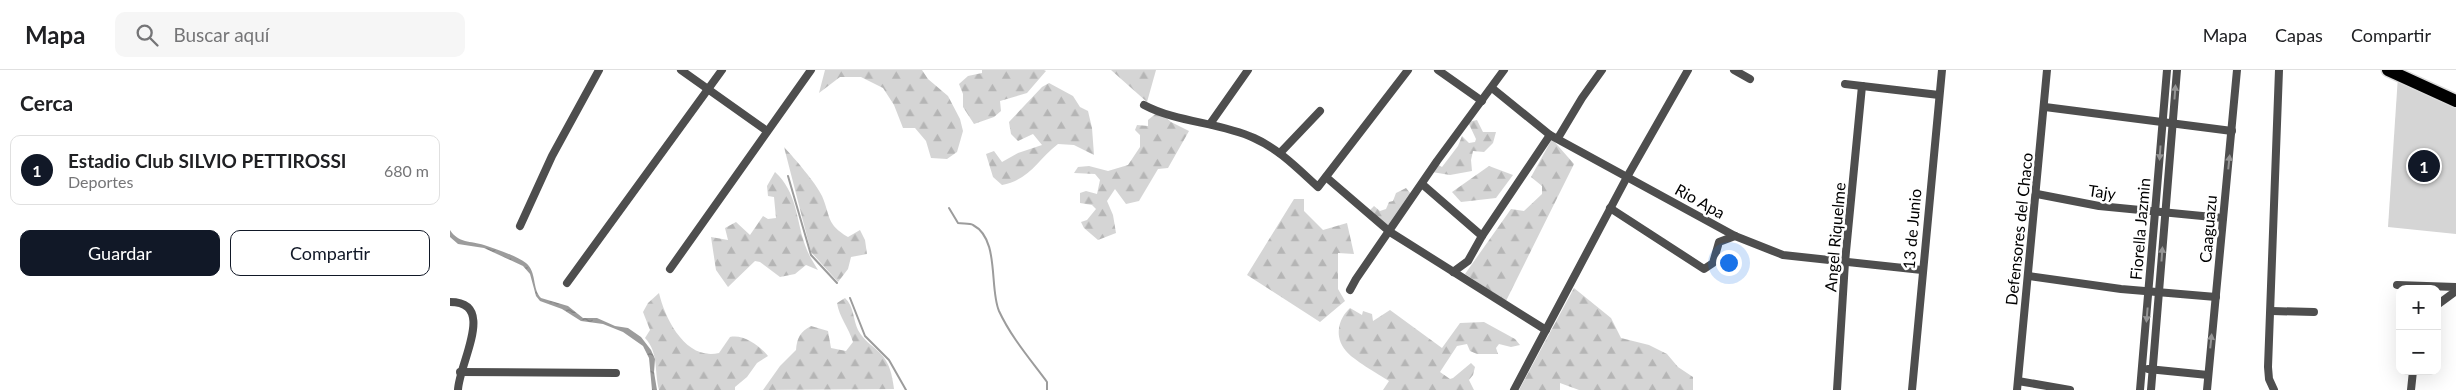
<!DOCTYPE html>
<html lang="es">
<head>
<meta charset="utf-8">
<style>
  body { margin:0; font-family:Lato,sans-serif; background:#f6f6f6; color:#202124 }
  .controls { position:absolute; right:15px; bottom:15px; display:grid; overflow:hidden; border-radius:10px; box-shadow:0 5px 20px #0002 }
  .controls button { width:45px; height:45px; display:grid; place-items:center; padding:0; border:0; border-bottom:1px solid #e0e0e0; background:#fff; color:#202124; font:25px sans-serif }
  .you { position:absolute; left:1278px; top:192px; width:18px; height:18px; margin:-12px; border:4px solid #fff; border-radius:50%; background:#1a73e8; box-shadow:0 0 0 8px #1a73e833 }
  .badge { display:grid; place-items:center; width:32px; height:32px; border-radius:50%; background:#111827; color:#fff; font-size:16px; font-weight:700 }
  .pin { position:absolute; translate:-50% -50%; border:2px solid #fff; box-shadow:0 1px 5px #0006 }
  .list { margin:0; padding:0; list-style:none }
  h2 { display:flex; justify-content:space-between; align-items:center; height:65px; margin:0; padding:0 20px; font-size:21px }
  h2 small { font-size:16px; font-weight:400; color:#757577 }
  .list li { display:grid; grid-template-columns:32px 1fr auto; gap:15px; align-items:center; box-sizing:border-box; height:70px; margin:0 10px 10px; padding:0 10px; border:1px solid #e0e0e0; border-radius:10px }
  .list b { display:block; font-size:19px; white-space:nowrap }
  .list p { margin:0; font-size:16px; white-space:nowrap; color:#757577 }
  .list em { font-size:16px; font-style:normal; color:#757577 }
  .actions { display:flex; gap:10px; padding:15px 20px }
  .actions a { flex:1; padding:11px 0; border:1px solid #111827; border-radius:10px; text-align:center; font-size:18px; color:#111827 }
  .actions .main { background:#111827; color:#fff }
  .icon { flex:none; width:28px; height:28px; fill:none; stroke:currentColor; stroke-width:2; stroke-linecap:round; stroke-linejoin:round }
  .map { position:relative; flex:none; width:2006px; height:320px; overflow:hidden }
  header { display:flex; align-items:center; gap:30px; box-sizing:border-box; height:70px; padding:0 25px; background:#fff; border-bottom:1px solid #e0e0e0 }
  header strong { font-size:24px }
  nav { display:flex; gap:28px; margin-inline-start:auto; font-size:18px }
  .search { width:350px; height:45px; background:#f6f6f6; display:flex; align-items:center; gap:12px; box-sizing:border-box; padding:0 18px; border-radius:10px; color:#757577; font-size:19px }
  main { display:flex }
  aside { flex:1; background:#fff }
  .map>svg:first-child { display:block }
</style>
</head>
<body>
<header>
<strong>Mapa</strong>
<div class="search"><svg class="icon" aria-label="search" viewBox="0 0 24 24"><circle cx="10" cy="10" r="6"/><path d="M15 15l6 6"/></svg>Buscar aquí</div>
<nav><a>Mapa</a><a>Capas</a><a>Compartir</a></nav>
</header>
<main>
<aside>
<h2>Cerca<small></small></h2>
<ul class="list">
<li><span class="badge">1</span><div><b>Estadio Club SILVIO PETTIROSSI</b><p>Deportes</p></div><em>680 m</em></li>
</ul>
<div class="actions"><a class="main">Guardar</a><a>Compartir</a></div>
</aside>
<div class="map">
<svg width="2006" height="320" viewBox="0 0 2006 320">
  <defs>
    <pattern id="forest-firs" width="22" height="20" patternUnits="userSpaceOnUse" patternTransform="scale(1.25)"><rect width="22" height="20" fill="#d5d5d5"/><path d="M5 1l3.5 6h-7zM16 11l3.5 6h-7z" fill="#b5b5b5"/></pattern>
    <pattern id="water-ripples" width="26" height="14" patternUnits="userSpaceOnUse" patternTransform="scale(1.25)"><rect width="26" height="14" fill="#9c9c9c"/><path d="M2 4q2-2 4 0t4 0M15 11q2-2 4 0t4 0" fill="none" stroke="#7d7d7d"/></pattern>
  </defs>
  <rect width="100%" height="100%" fill="#fff"/>
  <path fill="#d5d5d5" d="M1948,6L2006,34V164L1938,157Z"/>
  <g fill="url(#forest-firs)">
    <path d="M375,0H472L478,9L498,26L510,49L513,61L507,82L497,89L481,88L476,71L465,58H453L444,35L433,18L411,7H390L369,23Z"/>
    <path d="M532,0H594L596,1L577,23L550,31L551,41L544,47L524,54L513,37V24L509,14L518,6L532,3Z"/>
    <path d="M661,0H706L697,32Z"/>
    <path d="M599,13L623,26L630,37L638,41L642,58L644,85L624,75L608,74C587,90 581,109 552,115L543,107L536,84L544,81L552,92L568,83L592,75L583,64L568,71L561,64L559,52L592,17Z"/>
    <path d="M709,41L721,52L739,61L718,98L708,99L689,131L676,134L665,119L657,131L663,145L666,163L648,170L634,158L631,152L637,150L646,139L642,135L630,133V123L636,121L647,124L650,110L645,104L624,103L628,97L639,96L658,101L678,95L690,77V65L685,60L687,55L698,56V50Z"/>
    <path d="M1027,50L1033,62H1046L1043,73L1034,82L1023,81L1021,90L1022,101L1000,105L982,102L985,93L992,97L1008,76L1012,66L1019,73L1025,72L1026,69L1018,52Z"/>
    <path d="M1102,69L1124,94L1056,231L1015,204L1061,139L1074,141L1092,124V116L1081,107Z"/>
    <path d="M334,77C345,89 366,113 372,126C381,147 376,154 398,167L410,160L415,170L417,184L401,187L398,199L388,212L361,182Z"/>
    <path d="M1039,96L1063,105L1046,128L1011,132L1002,122Z"/>
    <path d="M325,102C347,122 346,149 355,175C358,184 363,192 368,200L356,195L345,204L330,207L310,192L305,191L278,217L266,200L261,167L278,170L275,158L286,152L300,165L313,146L318,149L326,148L324,127L318,126L317,116Z"/>
    <path d="M956,118L961,124L939,161L918,142L924,136L930,141L936,139L939,132L943,131L946,123Z"/>
    <path d="M844,129H854V141L873,160L897,153L904,184L888,183V219L895,231L870,252L797,205Z"/>
    <path d="M1124,218L1161,248L1171,268L1199,275L1217,284L1228,297L1243,307V320H1129L1110,313V320H1069Z"/>
    <path d="M209,223C215,249 236,291 269,283L280,267C294,264 310,276 318,286L307,293L297,307L285,317V320H209C204,301 209,283 195,268L200,260L193,242L198,233Z"/>
    <path d="M395,228C404,236 403,250 408,260C414,271 422,275 430,283C440,293 442,305 444,319L313,320L330,296L346,280C347,268 350,262 361,256L378,261L381,278L396,281L403,272C399,258 389,247 387,233Z"/>
    <path d="M900,238L912,245L913,241L922,244L923,251L940,240L992,278L1010,253L1034,252L1065,269L1070,275L1061,277L1049,274L1046,278L1048,284H1027L1020,281L1017,274L1007,276L990,302L1000,309L1003,308L1021,293L1025,297L1023,305L1019,310L1024,320H933L939,311C928,304 902,289 896,281C884,267 888,249 900,238Z"/>
  </g>
  <path fill="url(#water-ripples)" d="M0,160C8,173 21,171 34,175C46,179 65,185 76,193C87,202 82,219 91,228L118,236L133,248H147L165,256L178,258L191,267L201,280L205,289L204,302L207,320H202L199,288L193,276L173,262L153,254L131,251L112,239L90,231L86,226L80,204L73,196L34,178L8,174L0,167Z"/>
  <g fill="none" stroke-linecap="round" stroke-linejoin="round">
    <g stroke="#9c9c9c" stroke-width="2">
      <path d="M338,106L361,185L387,213"/>
      <path d="M499,138L508,153C512,154 520,153 523,155C550,169 539,218 549,241C561,267 580,289 597,312V320"/>
      <path d="M400,228L415,266L439,290L456,320"/>
    </g>
    <defs>
      <path id="primary" d="M1938,0L2006,31"/>
    </defs>
    <use href="#primary" stroke="#dbdbdb" stroke-width="15"/>
    <g stroke="#4e4e4e" stroke-width="8">
      <path d="M231,0L317,61"/>
      <path d="M988,0L1032,31"/>
      <path d="M1284,0L1300,9"/>
      <path d="M1395,14L1489,25"/>
      <path d="M1042,18L1100,65L1285,166L1333,185L1472,200"/>
      <path d="M694,35C728,53 769,52 804,68C829,79 848,99 868,117L958,0"/>
      <path d="M1595,37L1782,61"/>
      <path d="M760,54L798,0"/>
      <path d="M1108,68L1132,28L1152,0"/>
      <path d="M830,83L870,41"/>
      <path d="M876,107L940,162L1096,260"/>
      <path d="M972,114L1032,166L1100,65"/>
      <path d="M1587,124L1649,136L1773,148"/>
      <path d="M1160,138L1254,199L1263,193L1269,172L1285,166"/>
      <path d="M70,156L102,86L149,0"/>
      <path d="M220,199L361,0"/>
      <path d="M1003,202L1018,191L1032,166"/>
      <path d="M1579,206L1671,219L1766,227"/>
      <path d="M117,213L272,0"/>
      <path d="M1947,215L2006,217"/>
      <path d="M900,220L906,209L987,91L1054,0"/>
      <path d="M0,232C47,232 9,293 8,320"/>
      <path d="M1987,235L2006,221"/>
      <path d="M1822,241L1864,242"/>
      <path d="M1698,299L1758,305"/>
      <path d="M10,302L166,303"/>
      <path d="M1568,311L1620,320"/>
      <path d="M1064,320L1177,107L1238,0"/>
      <path d="M1387,320L1395,192L1412,16"/>
      <path d="M1462,320L1492,0"/>
      <path d="M1567,320L1597,0"/>
      <path d="M1690,320L1717,0"/>
      <path d="M1701,320L1727,0"/>
      <path d="M1757,320L1787,0"/>
      <path d="M1824,320L1819,309L1818,297L1829,0"/>
      <path d="M1961,320L1963,301"/>
    </g>
    <use href="#primary" stroke="#000" stroke-width="12"/>
  </g>
  <defs><path id="oneway-solid" d="M-6-.8H1V-3.2L6.5 0L1 3.2V.8H-6Z" transform="scale(1.25)"/></defs>
  <g fill="#959595">
    <use href="#oneway-solid" transform="translate(1725 22) rotate(-86)"/>
    <use href="#oneway-solid" transform="translate(1710 83) rotate(94)"/>
    <use href="#oneway-solid" transform="translate(1779 92) rotate(-84)"/>
    <use href="#oneway-solid" transform="translate(1712 184) rotate(-86)"/>
    <use href="#oneway-solid" transform="translate(1697 245) rotate(95)"/>
    <use href="#oneway-solid" transform="translate(1761 271) rotate(-84)"/>
  </g>
  <g text-anchor="middle" stroke-width="5" stroke-linejoin="round" paint-order="stroke">
    <g font-size="16" fill="#000" stroke="#fff">
      <text transform="translate(1652 122) rotate(8)" y="6">Tajy</text>
      <text transform="translate(1250 131) rotate(29)" y="6">Rio Apa</text>
      <text transform="translate(1462 159) rotate(-85)" y="6">13 de Junio</text>
      <text transform="translate(1569 159) rotate(-84)" y="6">Defensores del Chaco</text>
      <text transform="translate(1690 159) rotate(-85)" y="6">Fiorella Jazmin</text>
      <text transform="translate(1758 159) rotate(-85)" y="6">Caaguazu</text>
      <text transform="translate(1385 167) rotate(-85)" y="6">Angel Riquelme</text>
    </g>
  </g>
</svg>
<div class="controls">
<button>+</button>
<button>−</button>
</div>
<div class="you"></div>
<div class="pin badge" style="left:1974px;top:96px">1</div>
</div>
</main>
</body>
</html>
